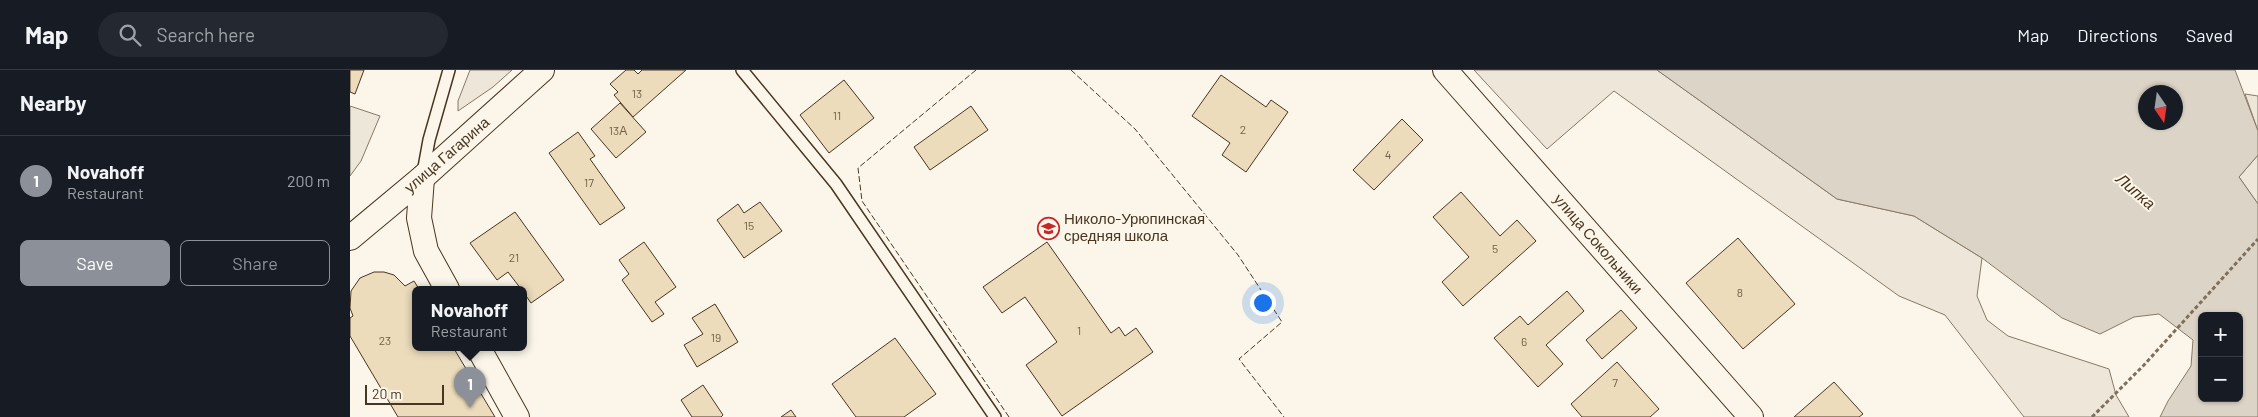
<!DOCTYPE html>
<html lang="en">
<head>
<meta charset="utf-8">
<style>
  body { margin:0; font-family:Barlow,sans-serif; background:#242831; color:#f1f3f6 }
  .controls { position:absolute; right:15px; bottom:15px; display:grid; overflow:hidden; border-radius:8px; box-shadow:0 1px 4px #0004 }
  .controls button { width:45px; height:45px; display:grid; place-items:center; padding:0; border:0; border-bottom:1px solid #363941; background:#171b24; color:#f1f3f6; font:25px sans-serif }
  .compass { position:absolute; left:1788px; top:15px; width:45px; height:45px; border-radius:50%; background:#171b24; box-shadow:0 1px 4px #0004; rotate:167deg }
  .scale { position:absolute; left:15px; bottom:12px; width:79px; box-sizing:border-box; padding-left:5px; border:2px solid #4a3520; border-top:0; font-size:14px; line-height:18px; white-space:nowrap; color:#4a3520; -webkit-text-stroke:4px #fbf6e9; paint-order:stroke }
  .you { position:absolute; left:912px; top:232px; width:18px; height:18px; margin:-12px; border:4px solid #fff; border-radius:50%; background:#1a73e8; box-shadow:0 0 0 8px #1a73e833 }
  .badge { display:grid; place-items:center; width:32px; height:32px; border-radius:50%; background:#8c9099; color:#fff; font-size:16px; font-weight:700 }
  .pin { position:absolute; translate:-50% -41px; filter:drop-shadow(0 1px 2px #0008) }
  .pin::after { content:''; position:absolute; top:26px; width:18px; height:15px; background:inherit; clip-path:polygon(0 0,100% 0,50% 100%) }
  .popup { position:absolute; left:62px; top:216px; width:115px; height:65px; box-sizing:border-box; display:grid; place-content:center; border-radius:8px; background:#171b24; filter:drop-shadow(0 1px 4px #0005); font-size:16px; white-space:nowrap; color:#9ea1a6 }
  .popup b { font-size:19px; color:#f1f3f6 }
  .popup::after { content:''; position:absolute; left:50%; top:100%; margin-left:-10px; border:10px solid transparent; border-top-color:#171b24 }
  .list { margin:0; padding:0; list-style:none }
  h2 { display:flex; justify-content:space-between; align-items:center; height:65px; margin:0; padding:0 20px; font-size:21px }
  h2 small { font-size:16px; font-weight:400; color:#9ea1a6 }
  .list li { display:grid; grid-template-columns:32px 1fr auto; gap:15px; align-items:center; box-sizing:border-box; height:90px; padding:0 20px; border-top:1px solid #363941 }
  .list b { display:block; font-size:19px; white-space:nowrap }
  .list p { margin:0; font-size:16px; white-space:nowrap; color:#9ea1a6 }
  .list em { font-size:16px; font-style:normal; color:#9ea1a6 }
  .actions { display:flex; gap:10px; padding:15px 20px }
  .actions a { flex:1; padding:11px 0; border:1px solid #8c9099; border-radius:8px; text-align:center; font-size:18px; color:#8c9099 }
  .actions .main { background:#8c9099; color:#fff }
  .icon { flex:none; width:28px; height:28px; fill:none; stroke:currentColor; stroke-width:2; stroke-linecap:round; stroke-linejoin:round }
  .map { position:relative; flex:none; width:1908px; height:347px; overflow:hidden }
  header { display:flex; align-items:center; gap:30px; box-sizing:border-box; height:70px; padding:0 25px; background:#171b24; border-bottom:1px solid #363941 }
  header strong { font-size:24px }
  nav { display:flex; gap:28px; margin-inline-start:auto; font-size:18px }
  .search { width:350px; height:45px; background:#242831; display:flex; align-items:center; gap:12px; box-sizing:border-box; padding:0 18px; border-radius:28px; color:#9ea1a6; font-size:19px }
  main { display:flex }
  aside { flex:1; background:#171b24 }
  .map>svg:first-child { display:block }
</style>
</head>
<body>
<header>
<strong>Map</strong>
<div class="search"><svg class="icon" aria-label="search" viewBox="0 0 24 24"><circle cx="10" cy="10" r="6"/><path d="M15 15l6 6"/></svg>Search here</div>
<nav><a>Map</a><a>Directions</a><a>Saved</a></nav>
</header>
<main>
<aside>
<h2>Nearby<small></small></h2>
<ul class="list">
<li><span class="badge">1</span><div><b>Novahoff</b><p>Restaurant</p></div><em>200 m</em></li>
</ul>
<div class="actions"><a class="main">Save</a><a>Share</a></div>
</aside>
<div class="map">
<svg width="1908" height="347" viewBox="0 0 1908 347">
  <rect width="100%" height="100%" fill="#fbf6e9"/>
  <g fill="#ede6d9" stroke="#887966">
    <path d="M120,0H162L143,17L108,41V31Z"/>
    <path d="M1124,0H1307L1487,129L1564,146L1632,188L1627,226L1637,250L1658,266L1759,299L1766,325L1779,347H1674L1595,245L1549,226L1264,21L1197,79Z"/>
    <path d="M1895,24L1908,26V61Z"/>
    <path d="M1908,85V134L1889,107Z"/>
  </g>
  <path fill="#ede7d9" stroke="#887966" d="M0,36L30,46L11,91L0,106Z"/>
  <path fill="#dcd4c6" stroke="#887966" fill-rule="evenodd" d="M1307,0H1885L1908,61V85L1889,107L1908,134V347H1810L1818,331L1841,296L1843,270L1809,244L1784,247L1750,264L1712,248L1632,188L1564,146L1487,129ZM1796,22H1826V52H1796ZM1852,246H1889V328H1852Z"/>
  <g fill="#ecdcbc" stroke="#4a3520">
    <path d="M0,0H14L5,24L0,22Z"/>
    <path d="M276,0H284L288,4L292,0H336L283,47L264,25L268,22L260,14Z"/>
    <path d="M871,5L916,37L921,30L938,42L896,102L872,85L880,73L842,46Z"/>
    <path d="M494,10L524,48L479,83L450,45Z"/>
    <path d="M270,33L296,62L266,88L241,59Z"/>
    <path d="M621,36L638,60L580,100L564,77Z"/>
    <path d="M1052,49L1073,70L1024,120L1003,100Z"/>
    <path d="M228,62L245,86L240,89L275,138L250,155L199,83Z"/>
    <path d="M1111,122L1150,166L1167,150L1186,171L1113,236L1092,212L1119,187L1083,147Z"/>
    <path d="M410,132L432,161L394,188L367,150L388,134L394,143Z"/>
    <path d="M165,142L214,210L181,233L174,223V219H171L158,202L147,210L120,173Z"/>
    <path d="M1388,168L1445,234L1393,279L1336,213Z"/>
    <path d="M294,172L326,217L305,232L314,244L302,252L272,210L279,204L269,190Z"/>
    <path d="M697,172L761,263L769,257L775,266L786,258L803,282L712,346L676,295L707,272L675,227L652,243L633,217Z"/>
    <path d="M24,202H34L44,205L55,216L64,211L69,219H66V277H103L145,347H48L0,266V248L3,246L0,238L1,221L10,208Z"/>
    <path d="M1217,221L1234,241L1196,275L1213,294L1188,317L1144,268L1170,246L1178,255Z"/>
    <path d="M365,234L388,272L347,297L334,275L353,264L342,248Z"/>
    <path d="M1271,240L1287,258L1252,289L1236,270Z"/>
    <path d="M545,268L586,324L554,347H506L482,314Z"/>
    <path d="M1267,292L1309,339L1300,347H1232L1221,334Z"/>
    <path d="M1484,312L1513,344L1509,347H1444Z"/>
    <path d="M353,315L373,345L371,347H342L331,330Z"/>
    <path d="M441,340L446,347H431Z"/>
  </g>
  <g fill="none" stroke-linecap="round" stroke-linejoin="round">
    <defs>
      <g id="service">
        <path d="M392,0L486,114L645,347"/>
        <path d="M73,103L79,70L99,0"/>
      </g>
      <g id="minor">
        <path d="M1095,0L1401,347"/>
        <path d="M72,108L69,148L76,181L97,219"/>
        <path d="M0,168L72,108L192,0"/>
        <path d="M128,277L167,347"/>
      </g>
    </defs>
    <use href="#service" stroke="#4a3520" stroke-width="14"/>
    <use href="#minor" stroke="#4a3520" stroke-width="26"/>
    <path stroke="#7f6f5c" stroke-width="3" stroke-dasharray="4 2.5" stroke-linecap="butt" d="M1742,347L1794,295L1908,169"/>
    <use href="#service" stroke="#fbf6e9" stroke-width="11"/>
    <use href="#minor" stroke="#fbf6e9" stroke-width="24"/>
    <g stroke="#4a3520" stroke-width="1" stroke-dasharray="6 2.5" stroke-linecap="butt">
      <path d="M626,0L508,98L512,131L659,347"/>
      <path d="M721,0L785,59L888,185L932,252L889,289L934,347"/>
    </g>
  </g>
  <defs>
    <symbol id="school-ring" viewBox="-11 -11 22 22"><circle r="9.5" fill="#fbf6e9" stroke="#c62828" stroke-width="1.5"/><path d="M0-5L7-2L0 1L-7-2ZM-4 1L0 2.5L4 1V4Q0 6-4 4Z" fill="#c62828"/></symbol>
  </defs>
  <g fill-rule="evenodd">
    <use href="#school-ring" x="686" y="146" width="25" height="25"/>
  </g>
  <g text-anchor="middle" stroke-width="4" stroke-linejoin="round" paint-order="stroke">
    <g font-size="12" fill="#725f47">
      <text x="287" y="28">13</text>
      <text x="487" y="50">11</text>
      <text x="893" y="64">2</text>
      <text x="268" y="65">13А</text>
      <text x="1038" y="89">4</text>
      <text x="239" y="117">17</text>
      <text x="399" y="160">15</text>
      <text x="1145" y="183">5</text>
      <text x="164" y="192">21</text>
      <text x="1390" y="227">8</text>
      <text x="729" y="265">1</text>
      <text x="366" y="272">19</text>
      <text x="35" y="275">23</text>
      <text x="1174" y="276">6</text>
      <text x="1265" y="317">7</text>
    </g>
    <g font-size="15" fill="#4a3520" stroke="#fbf6e9">
      <text transform="translate(97 85) rotate(-41)" y="5">улица Гагарина</text>
      <text transform="translate(1248 174) rotate(49)" y="5">улица Сокольники</text>
    </g>
    <g font-size="15" fill="#4a3520" stroke="#fbf6e9" text-anchor="start">
      <text x="714" y="154">Николо-Урюпинская<tspan x="714" dy="17">средняя школа</tspan></text>
    </g>
    <g font-size="16" font-style="italic" fill="#4a3520" stroke="#fbf6e9">
      <text transform="translate(1786 121) rotate(41)" y="6">Липка</text>
    </g>
  </g>
</svg>
<div class="controls">
<button>+</button>
<button>−</button>
</div>
<svg class="compass" viewBox="-18 -18 36 36"><path d="M0-13l5 13h-10z" fill="#e53935"/><path d="M0 13l5-13h-10z" fill="#9ea1a6"/></svg>
<div class="scale">20 m</div>
<div class="you"></div>
<div class="pin badge" style="left:120px;top:338px">1</div>
<div class="popup"><b>Novahoff</b>Restaurant</div>
</div>
</main>
</body>
</html>
